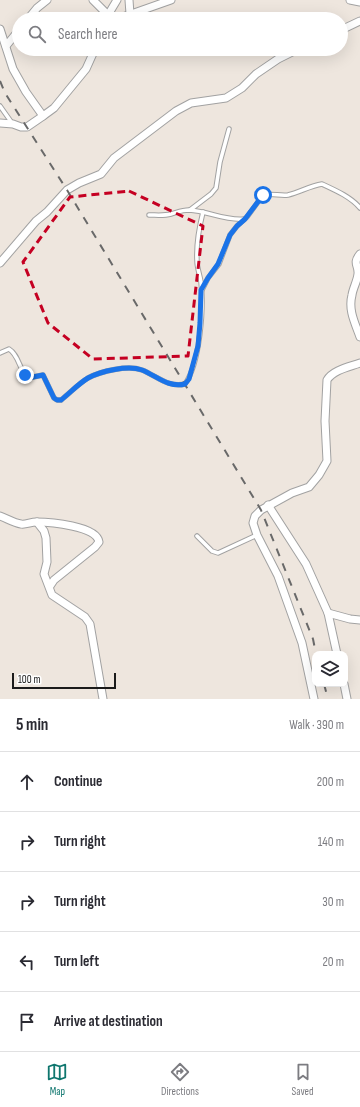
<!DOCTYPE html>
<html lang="en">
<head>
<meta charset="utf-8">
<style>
  body { margin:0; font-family:"Sofia Sans Condensed",sans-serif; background:#f7f7f7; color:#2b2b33 }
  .controls { position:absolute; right:12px; bottom:12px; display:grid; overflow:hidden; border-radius:8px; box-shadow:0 4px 16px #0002 }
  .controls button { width:36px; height:36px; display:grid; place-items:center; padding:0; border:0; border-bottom:1px solid #e1e1e2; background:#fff; color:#2b2b33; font:20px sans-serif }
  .scale { position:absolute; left:12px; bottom:10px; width:104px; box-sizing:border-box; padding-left:4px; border:2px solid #1b1b1b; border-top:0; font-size:11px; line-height:14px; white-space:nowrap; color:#1b1b1b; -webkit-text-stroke:3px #fff; paint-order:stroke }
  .stop { position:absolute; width:12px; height:12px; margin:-9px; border:3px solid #1a73e8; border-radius:50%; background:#fff }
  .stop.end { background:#1a73e8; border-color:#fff; box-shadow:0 1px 4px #0008 }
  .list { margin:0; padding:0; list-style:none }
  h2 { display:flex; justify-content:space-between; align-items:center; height:52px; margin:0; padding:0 16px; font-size:17px }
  h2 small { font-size:13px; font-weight:400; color:#7c7c81 }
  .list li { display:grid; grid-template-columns:26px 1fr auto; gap:12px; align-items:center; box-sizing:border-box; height:60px; padding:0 16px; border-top:1px solid #e1e1e2 }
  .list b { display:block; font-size:15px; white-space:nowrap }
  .list em { font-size:13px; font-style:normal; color:#7c7c81 }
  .icon { flex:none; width:22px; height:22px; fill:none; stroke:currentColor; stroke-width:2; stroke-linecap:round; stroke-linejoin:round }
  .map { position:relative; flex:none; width:360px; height:699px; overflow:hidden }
  .search { position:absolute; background:#fff; box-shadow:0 4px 16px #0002; left:12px; right:12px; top:12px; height:44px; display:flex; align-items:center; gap:10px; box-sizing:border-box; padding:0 14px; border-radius:22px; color:#7c7c81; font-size:15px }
  .sheet { height:352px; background:#fff }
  nav { display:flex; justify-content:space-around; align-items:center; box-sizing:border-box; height:56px; border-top:1px solid #e1e1e2; background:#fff; font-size:11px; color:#7c7c81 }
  nav a { display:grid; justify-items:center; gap:2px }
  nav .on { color:#0f766e }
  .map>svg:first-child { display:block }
</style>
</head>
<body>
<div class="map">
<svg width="360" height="699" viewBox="0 0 360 699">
  <rect width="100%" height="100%" fill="#eee6de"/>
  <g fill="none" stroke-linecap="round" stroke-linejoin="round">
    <defs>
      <g id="service">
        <path d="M0,106L12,123"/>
        <path d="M190,210L211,194L216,188L220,162L229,129"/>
        <path d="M149,215C156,215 164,216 171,214C178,212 182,210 189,210C208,211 225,221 244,219"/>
        <path d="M202,290L208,278L219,264L230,235L237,226L247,217L263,195C271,193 280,196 288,195C300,192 310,186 322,184C335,190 351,197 360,208"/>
        <path d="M0,353L9,349C19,355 19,370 28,378L43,375L54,398L57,400H61C70,393 78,384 88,378C101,371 128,365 142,370C157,376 168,388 185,384C200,363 204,308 201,282C200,275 197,268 197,261C196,244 199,228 203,212"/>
        <path d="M197,536L212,551L218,553L257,535"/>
      </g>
      <g id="minor">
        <path d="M93,0L108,15"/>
        <path d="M129,0L130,14"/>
        <path d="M350,0L360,2"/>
        <path d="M28,19L37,8L47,0"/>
        <path d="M108,19V15L117,0"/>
        <path d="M117,19L171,0"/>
        <path d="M0,29L13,69L26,92L43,116"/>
        <path d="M341,30L360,21"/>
        <path d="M6,46L19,30"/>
        <path d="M0,123L13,124L21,127H27L43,116L54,108L86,69L95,49"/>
        <path d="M360,254C352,264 359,265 358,274C357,282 353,288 352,295C348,310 355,323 360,337"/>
        <path d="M0,263L36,221L47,212L67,190L79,183L101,174L114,158L176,111L191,103L226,98L242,88L256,74L278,59L298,49"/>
        <path d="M268,505L306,564L328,613L337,654"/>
        <path d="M0,516C6,518 14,523 21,524C25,525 31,522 36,522C50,522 97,526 99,542L95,547L54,580L50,586"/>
        <path d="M37,522L44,531L46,538L47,562L44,574L52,595L85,617L90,624L103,699"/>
        <path d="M328,613L350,619L360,620"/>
        <path d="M344,684L347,699"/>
        <path d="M314,699L302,643L278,576L257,535L253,523L255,516L261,510L292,493L309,487L319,475L327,461L325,421L327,380C333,370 349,367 360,363"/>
      </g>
    </defs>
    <use href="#service" stroke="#a2a2a2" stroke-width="5.5"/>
    <use href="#minor" stroke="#a2a2a2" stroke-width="9"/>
    <use href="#service" stroke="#fff" stroke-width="3.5"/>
    <use href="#minor" stroke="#fff" stroke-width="7"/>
    <g stroke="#696969" stroke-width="2" stroke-dasharray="8 8" stroke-linecap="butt">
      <path d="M0,81L5,93L67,190L261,510L313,639L316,654"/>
      <path d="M324,684L328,699"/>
    </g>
  </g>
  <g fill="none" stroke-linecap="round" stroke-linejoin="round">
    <path stroke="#1a73e8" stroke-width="5" d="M25,375L28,378L43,375L54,398L57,400H61C70,393 78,384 88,378C101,371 128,365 142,370C157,376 168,388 185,384L189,379L198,346L200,323L201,290L208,278L218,264L230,235L237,226L245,219L263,195"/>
  </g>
  <path fill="none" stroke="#c50022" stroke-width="3" stroke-dasharray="8 5" stroke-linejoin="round" d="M129,191L203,226L188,356L93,359L48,323L23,262L70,197Z"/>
</svg>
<div class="controls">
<button><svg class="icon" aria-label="layers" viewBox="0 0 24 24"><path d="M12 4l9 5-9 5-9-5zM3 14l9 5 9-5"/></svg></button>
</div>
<div class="scale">100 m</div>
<div class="stop" style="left:263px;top:195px"></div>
<div class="stop end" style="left:25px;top:375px"></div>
<div class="search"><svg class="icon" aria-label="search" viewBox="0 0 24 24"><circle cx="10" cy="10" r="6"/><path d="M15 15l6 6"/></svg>Search here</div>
</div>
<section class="sheet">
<h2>5 min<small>Walk · 390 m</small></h2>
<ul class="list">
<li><svg class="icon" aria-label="ahead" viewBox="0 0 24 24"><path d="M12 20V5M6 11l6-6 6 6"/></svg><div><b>Continue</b></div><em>200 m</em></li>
<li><svg class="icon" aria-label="right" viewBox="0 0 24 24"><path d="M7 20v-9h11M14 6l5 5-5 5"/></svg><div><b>Turn right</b></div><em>140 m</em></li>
<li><svg class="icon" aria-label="right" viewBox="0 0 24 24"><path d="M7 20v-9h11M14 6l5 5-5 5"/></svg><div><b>Turn right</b></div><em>30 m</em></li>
<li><svg class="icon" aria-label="left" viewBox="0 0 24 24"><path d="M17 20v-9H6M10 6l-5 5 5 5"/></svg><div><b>Turn left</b></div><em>20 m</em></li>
<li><svg class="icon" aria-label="arrive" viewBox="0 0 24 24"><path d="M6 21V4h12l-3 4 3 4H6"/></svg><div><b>Arrive at destination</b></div></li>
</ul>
</section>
<nav>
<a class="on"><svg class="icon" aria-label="map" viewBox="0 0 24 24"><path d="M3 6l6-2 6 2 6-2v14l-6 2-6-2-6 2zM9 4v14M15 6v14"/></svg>Map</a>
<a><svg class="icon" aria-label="directions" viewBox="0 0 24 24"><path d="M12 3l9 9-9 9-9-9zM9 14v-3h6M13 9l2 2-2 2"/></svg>Directions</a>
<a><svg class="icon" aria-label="saved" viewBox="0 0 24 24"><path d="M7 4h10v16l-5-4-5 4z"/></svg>Saved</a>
</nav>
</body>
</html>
